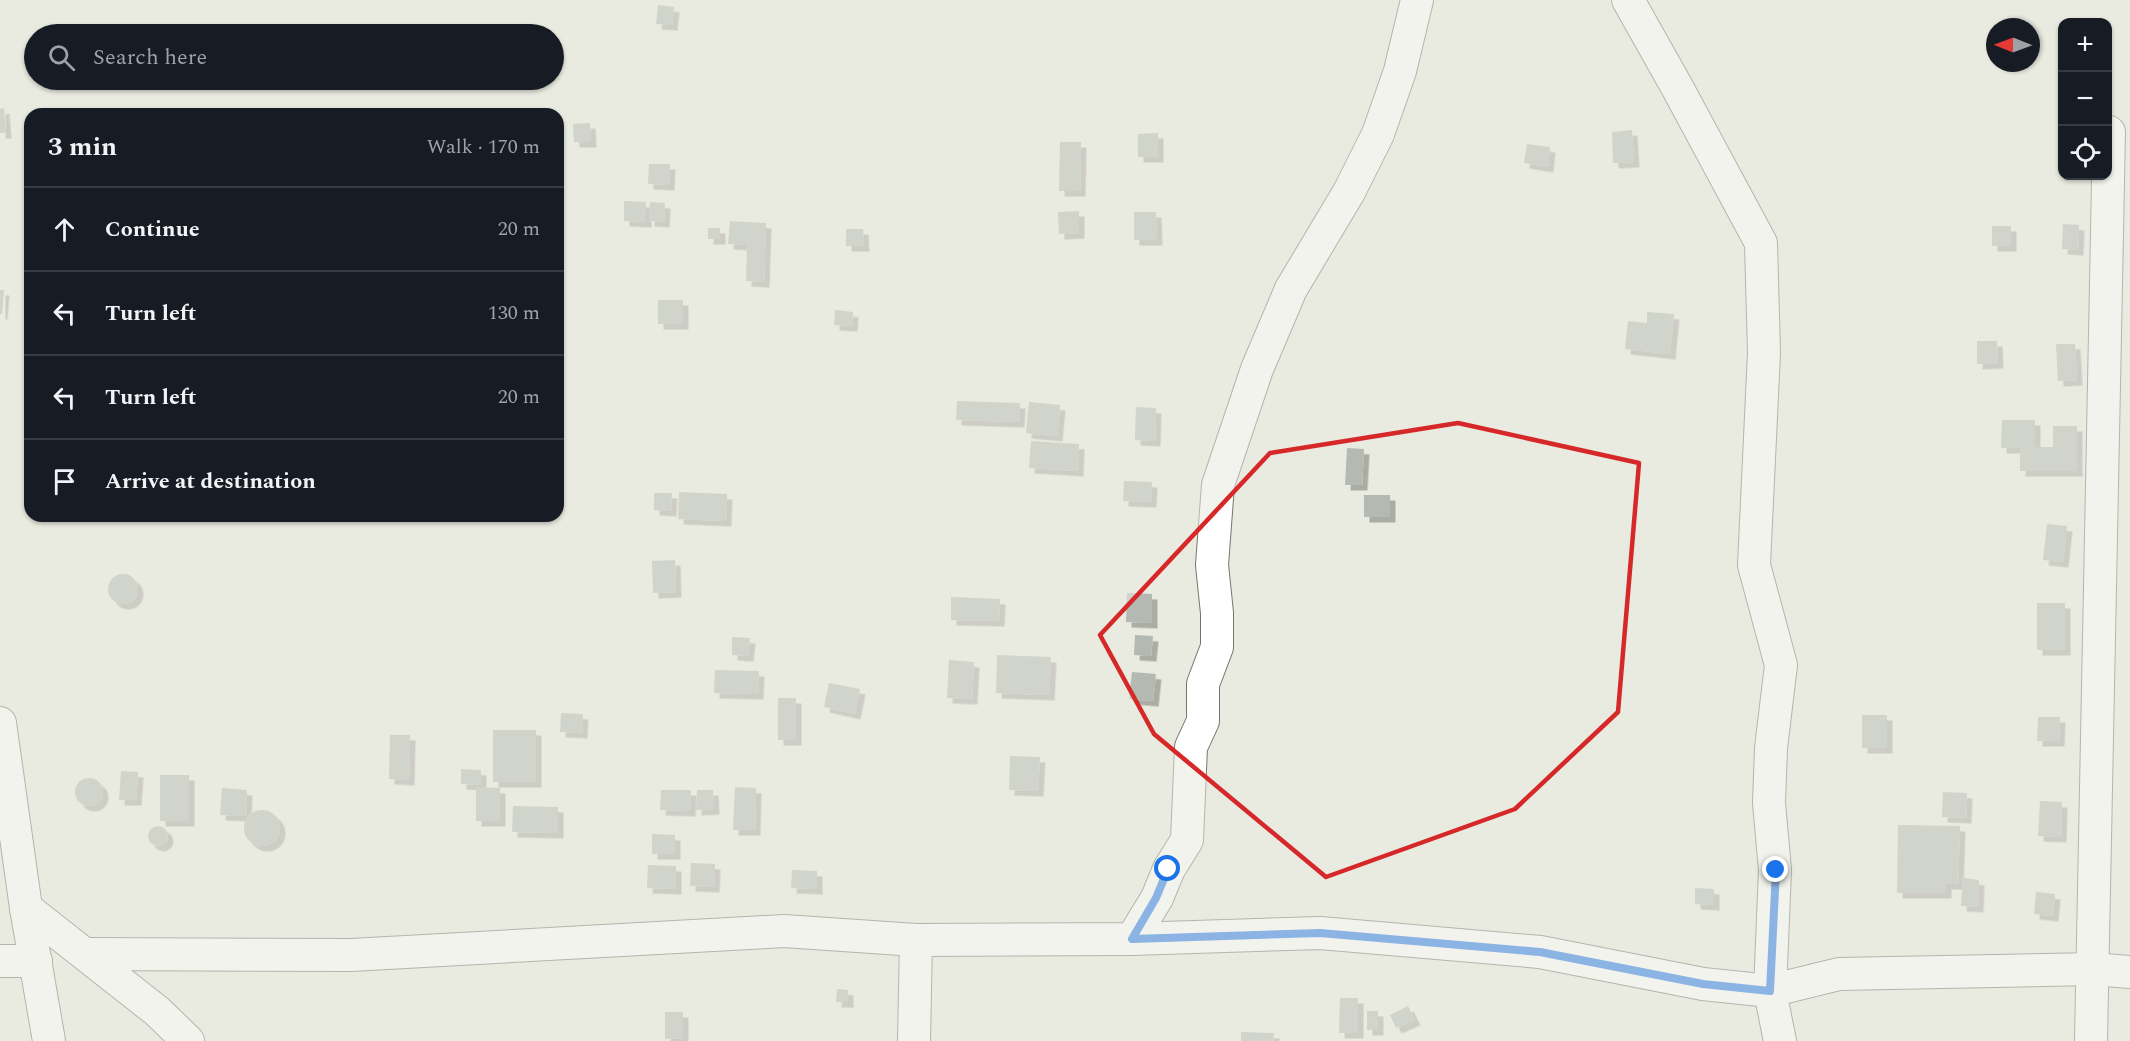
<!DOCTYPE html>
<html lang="en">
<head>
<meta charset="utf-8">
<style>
  body { margin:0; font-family:Spectral,serif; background:#20242c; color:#f1f3f6 }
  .controls { position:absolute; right:18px; top:18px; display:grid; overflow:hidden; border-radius:12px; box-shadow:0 2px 4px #0004 }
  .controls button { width:54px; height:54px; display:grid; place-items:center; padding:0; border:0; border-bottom:2px solid #363941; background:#171b24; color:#f1f3f6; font:30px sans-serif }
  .compass { position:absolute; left:1986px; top:18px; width:54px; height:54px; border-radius:50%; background:#171b24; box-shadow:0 2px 4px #0004; rotate:271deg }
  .stop { position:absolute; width:18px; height:18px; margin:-14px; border:4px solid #1a73e8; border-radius:50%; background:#fff }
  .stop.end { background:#1a73e8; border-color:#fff; box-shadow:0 2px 6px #0008 }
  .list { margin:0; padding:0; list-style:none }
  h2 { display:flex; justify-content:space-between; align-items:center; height:78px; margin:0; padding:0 24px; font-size:26px }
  h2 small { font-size:20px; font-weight:400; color:#9ea1a6 }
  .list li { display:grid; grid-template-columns:39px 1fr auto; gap:18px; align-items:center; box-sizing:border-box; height:84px; padding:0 24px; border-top:2px solid #363941 }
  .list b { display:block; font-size:22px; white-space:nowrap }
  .list em { font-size:20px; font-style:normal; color:#9ea1a6 }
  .icon { flex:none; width:33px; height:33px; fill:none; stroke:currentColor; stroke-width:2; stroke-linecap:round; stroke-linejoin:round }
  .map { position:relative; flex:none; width:2130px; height:1041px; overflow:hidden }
  .search { position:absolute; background:#171b24; box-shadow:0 2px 4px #0004; left:24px; top:24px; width:540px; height:66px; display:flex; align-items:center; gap:15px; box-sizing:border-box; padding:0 21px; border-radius:33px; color:#9ea1a6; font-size:22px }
  .panel { position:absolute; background:#171b24; box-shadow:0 2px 4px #0004; left:24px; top:108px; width:540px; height:414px; border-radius:18px }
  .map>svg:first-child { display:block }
</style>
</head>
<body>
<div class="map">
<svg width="2130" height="1041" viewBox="0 0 2130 1041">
  <defs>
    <filter id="shadow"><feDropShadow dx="5.5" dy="5.5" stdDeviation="0" flood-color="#0004"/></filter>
  </defs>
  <rect width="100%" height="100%" fill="#e9eae0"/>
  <g fill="#b4bab2" filter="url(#shadow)">
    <path d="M658,5L674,7L672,25L656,24Z"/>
    <path d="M4,108L6,133H0V109Z"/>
    <path d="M590,123L591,142H574L573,124Z"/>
    <path d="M1632,130L1634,162L1613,163L1612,132Z"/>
    <path d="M1158,133V157H1138V134Z"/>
    <path d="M1060,142H1081L1080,191H1059Z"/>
    <path d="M1527,144L1550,147L1548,167L1524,163Z"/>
    <path d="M649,164H670L669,185L648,184Z"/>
    <path d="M624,201L646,202V222L624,221Z"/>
    <path d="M650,202L665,203L664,222L649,221Z"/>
    <path d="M1079,211V233L1059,234L1058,212Z"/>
    <path d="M1134,212H1156L1157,240H1134Z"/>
    <path d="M730,221L766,223L764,282L746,281L747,245L728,244Z"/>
    <path d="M2063,224L2079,225L2078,250L2062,249Z"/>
    <rect x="1992" y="226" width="19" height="20"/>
    <rect x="708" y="228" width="12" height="11"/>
    <path d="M846,229H863L864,246H846Z"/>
    <path d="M0,290H4L2,314H0Z"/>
    <rect x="658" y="300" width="25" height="24"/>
    <path d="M835,310L853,312L852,326L834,325Z"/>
    <path d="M1647,312L1674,314L1670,354L1625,349L1628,321L1647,323Z"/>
    <path d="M1977,341H1997L1998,363L1977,364Z"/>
    <path d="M2056,344H2075L2077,380L2058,381Z"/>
    <path d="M957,401L1020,403L1019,422L956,420Z"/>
    <path d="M1029,402L1060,405L1057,436L1026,433Z"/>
    <path d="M1136,407L1156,408L1155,441L1135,440Z"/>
    <path d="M2002,420H2035V447H2053V426H2077V471H2020V448H2001Z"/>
    <path d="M1031,441L1079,444L1078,471L1029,468Z"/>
    <path d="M1347,448L1364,449L1362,485H1345Z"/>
    <path d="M1124,481L1152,482L1151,502L1123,501Z"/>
    <path d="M679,492L727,494L726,521L678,519Z"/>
    <path d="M654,493H672L671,511L654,510Z"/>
    <rect x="1364" y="495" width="26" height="22"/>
    <path d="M2047,524L2067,526L2063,562L2043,560Z"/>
    <path d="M675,560L676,592L653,593L652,561Z"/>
    <circle cx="123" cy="589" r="15"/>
    <path d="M1127,593L1152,594V623L1126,622Z"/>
    <path d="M951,597L1000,599L999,621L951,620Z"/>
    <rect x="2037" y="603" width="28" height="47"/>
    <path d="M1135,635L1153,636L1151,656L1134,655Z"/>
    <path d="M732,637L750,638L748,656L732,655Z"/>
    <path d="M997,655L1051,657L1049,695L996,693Z"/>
    <path d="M949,660L974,662L972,699L947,698Z"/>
    <path d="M715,670L759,671L758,694L714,693Z"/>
    <path d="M1132,672L1156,674L1153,701L1129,699Z"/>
    <path d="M829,683L860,689L855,714L824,707Z"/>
    <rect x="778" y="698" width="18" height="42"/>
    <path d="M561,713L583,714L582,733L560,732Z"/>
    <rect x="1862" y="715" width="25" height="33"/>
    <path d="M2038,717H2060L2059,741H2037Z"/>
    <rect x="493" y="730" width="43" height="52"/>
    <path d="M390,735H410L409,780L389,779Z"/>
    <path d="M1010,756L1040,757L1038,791L1009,790Z"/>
    <path d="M461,769L481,770V785L461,784Z"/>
    <path d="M121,771L138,772L136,800H119Z"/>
    <rect x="160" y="775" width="29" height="46"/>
    <circle cx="89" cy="792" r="14"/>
    <path d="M476,787L500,788V821H476Z"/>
    <path d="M735,787L756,788L755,830H733Z"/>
    <path d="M222,788L247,790L246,816L220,815Z"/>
    <path d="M661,790H691L690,811L660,810Z"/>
    <path d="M697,790H713L714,809L696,810Z"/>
    <path d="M1943,792L1967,793L1966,818L1942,817Z"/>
    <path d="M2040,801L2062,802L2061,837L2038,836Z"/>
    <path d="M513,806L558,807V833L512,832Z"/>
    <circle cx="262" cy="828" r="18"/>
    <path d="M1898,825L1960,826L1958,884H1946V893H1897Z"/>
    <circle cx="158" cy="836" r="10"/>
    <path d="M652,834L675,835V854H652Z"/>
    <path d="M691,863L715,864L714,887L690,886Z"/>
    <path d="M648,865L676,866V889L647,888Z"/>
    <path d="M792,870L817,871V889L791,888Z"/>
    <path d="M1963,878L1979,880L1978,907L1961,906Z"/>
    <path d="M1695,888L1714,889V905L1695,904Z"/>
    <path d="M2036,892L2055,894L2053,916L2034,914Z"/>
    <path d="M837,989L848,990V1002H836Z"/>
    <path d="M1340,998H1358V1033H1339Z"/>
    <path d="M1408,1006L1415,1020L1396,1028L1390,1015Z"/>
    <rect x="1367" y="1011" width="11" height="19"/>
    <path d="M665,1012H683V1038L665,1039Z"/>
    <path d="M1241,1032L1274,1033L1273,1041H1241Z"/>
  </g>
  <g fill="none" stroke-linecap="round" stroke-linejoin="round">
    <defs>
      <g id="street">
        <path d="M1628,0L1677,87L1761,243L1764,353L1754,565L1781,665L1771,748L1769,803L1775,870L1770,991L1780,1041"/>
        <path d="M0,723L26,908L49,1041"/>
        <path d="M26,908L157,1011L188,1041"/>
        <path d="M1132,939L1320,933L1540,952L1703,984L1770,991L1839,974L2093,969L2130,972"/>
        <path d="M86,954L351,955L784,931L916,940"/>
        <path d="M0,961H36"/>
        <path d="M914,1041L916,940L1132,939L1157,898L1169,869L1187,840L1191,747L1203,721V684L1217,647V613L1212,565L1218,485L1257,369L1291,289L1349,192L1378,134L1400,71L1417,0"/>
        <path d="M2091,1041L2109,132"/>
      </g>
    </defs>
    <use href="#street" stroke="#75766e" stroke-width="34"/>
    <use href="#street" stroke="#fff" stroke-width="32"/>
  </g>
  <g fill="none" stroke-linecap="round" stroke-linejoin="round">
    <path stroke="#1a73e8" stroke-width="8" d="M1168,869L1156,898L1132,939L1320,933L1540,952L1703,984L1770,991L1776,870"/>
  </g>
  <path d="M0 0H2130V1041H0ZM1458,423L1639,463L1618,712L1515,809L1326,877L1154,734L1100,635L1270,453Z" fill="#e9eae0" fill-opacity=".55" fill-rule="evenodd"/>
  <path fill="none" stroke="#d62828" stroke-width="4.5" stroke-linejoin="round" d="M1458,423L1639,463L1618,712L1515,809L1326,877L1154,734L1100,635L1270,453Z"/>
</svg>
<div class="controls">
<button>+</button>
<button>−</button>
<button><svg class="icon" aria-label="locate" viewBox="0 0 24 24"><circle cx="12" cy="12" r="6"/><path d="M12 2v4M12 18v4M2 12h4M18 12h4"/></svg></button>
</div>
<svg class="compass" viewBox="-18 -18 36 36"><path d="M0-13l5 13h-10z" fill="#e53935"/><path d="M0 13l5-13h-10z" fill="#9ea1a6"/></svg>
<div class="stop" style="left:1168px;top:869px"></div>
<div class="stop end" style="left:1776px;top:870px"></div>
<div class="search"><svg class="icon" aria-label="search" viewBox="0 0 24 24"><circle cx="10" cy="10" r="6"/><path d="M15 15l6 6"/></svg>Search here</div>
<section class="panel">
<h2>3 min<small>Walk · 170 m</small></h2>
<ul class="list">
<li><svg class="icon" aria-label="ahead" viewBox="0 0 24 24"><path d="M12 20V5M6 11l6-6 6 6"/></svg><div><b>Continue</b></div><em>20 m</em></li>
<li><svg class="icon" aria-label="left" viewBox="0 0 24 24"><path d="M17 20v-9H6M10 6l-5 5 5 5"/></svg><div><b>Turn left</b></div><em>130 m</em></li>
<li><svg class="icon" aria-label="left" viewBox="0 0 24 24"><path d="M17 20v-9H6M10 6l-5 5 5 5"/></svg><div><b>Turn left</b></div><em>20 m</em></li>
<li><svg class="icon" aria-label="arrive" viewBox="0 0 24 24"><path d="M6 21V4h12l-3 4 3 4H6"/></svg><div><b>Arrive at destination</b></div></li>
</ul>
</section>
</div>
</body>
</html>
